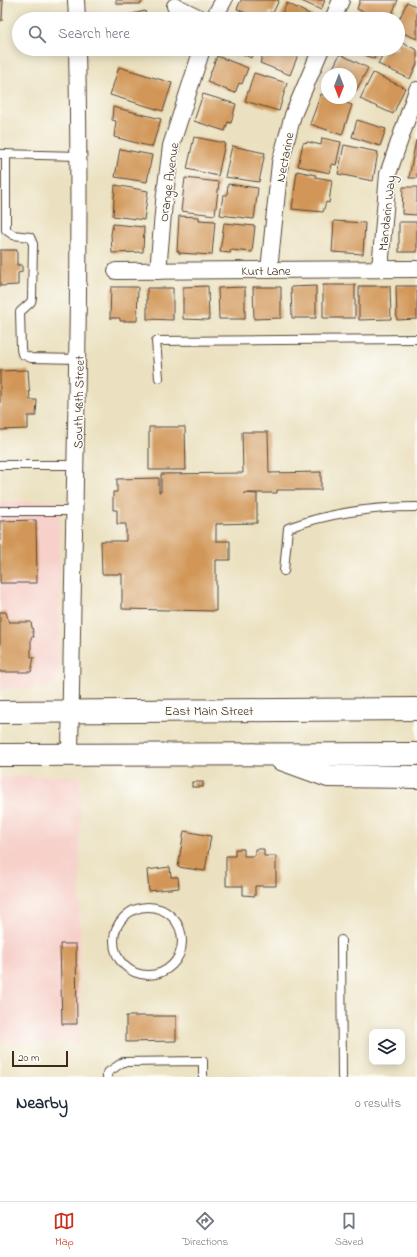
<!DOCTYPE html>
<html lang="en">
<head>
<meta charset="utf-8">
<style>
  body { margin:0; font-family:"Indie Flower",sans-serif; background:#f2f2f3; color:#1f2937 }
  .controls { position:absolute; right:12px; bottom:12px; display:grid; overflow:hidden; border-radius:8px; box-shadow:0 2px 10px #0003 }
  .controls button { width:36px; height:36px; display:grid; place-items:center; padding:0; border:0; border-bottom:1px solid #e0e1e3; background:#fff; color:#1f2937; font:20px sans-serif }
  .compass { position:absolute; left:321px; top:68px; width:36px; height:36px; border-radius:50%; background:#fff; box-shadow:0 2px 10px #0003; rotate:180deg }
  .scale { position:absolute; left:12px; bottom:10px; width:56px; box-sizing:border-box; padding-left:4px; border:2px solid #3b2a1e; border-top:0; font-size:11px; line-height:14px; white-space:nowrap; color:#3b2a1e; -webkit-text-stroke:3px #fdfcf7; paint-order:stroke }
  .list { margin:0; padding:0; list-style:none }
  h2 { display:flex; justify-content:space-between; align-items:center; height:52px; margin:0; padding:0 16px; font-size:17px }
  h2 small { font-size:13px; font-weight:400; color:#747a83 }
  .icon { flex:none; width:22px; height:22px; fill:none; stroke:currentColor; stroke-width:2; stroke-linecap:round; stroke-linejoin:round }
  .map { position:relative; flex:none; width:417px; height:1077px; overflow:hidden }
  .search { position:absolute; background:#fff; box-shadow:0 2px 10px #0003; left:12px; right:12px; top:12px; height:44px; display:flex; align-items:center; gap:10px; box-sizing:border-box; padding:0 14px; border-radius:22px; color:#747a83; font-size:15px }
  .sheet { height:124px; background:#fff }
  nav { display:flex; justify-content:space-around; align-items:center; box-sizing:border-box; height:56px; border-top:1px solid #e0e1e3; background:#fff; font-size:11px; color:#747a83 }
  nav a { display:grid; justify-items:center; gap:2px }
  nav .on { color:#c8321e }
  .map>svg:first-child { display:block }
</style>
</head>
<body>
<div class="map">
<svg width="417" height="1077" viewBox="0 0 417 1077">
  <rect width="100%" height="100%" fill="#fdfcf7"/>
  <filter id="ink" filterUnits="userSpaceOnUse"><feTurbulence type="fractalNoise" baseFrequency=".025" numOctaves="2"/><feDisplacementMap in="SourceGraphic" scale="8" xChannelSelector="R" yChannelSelector="G"/><feConvolveMatrix kernelMatrix="1 2 1 2 8 2 1 2 1" color-interpolation-filters="sRGB"/></filter>
  <filter id="wash" filterUnits="userSpaceOnUse"><feTurbulence type="fractalNoise" baseFrequency=".012" numOctaves="4" result="noise"/><feDisplacementMap in="SourceGraphic" scale="16" xChannelSelector="R" yChannelSelector="G"/><feGaussianBlur stdDeviation="0.9" result="paint"/><feColorMatrix in="noise" values="0 0 0 0 0 0 0 0 0 0 0 0 0 0 0 0 0 1.4 0 .05"/><feComposite in="paint" operator="in"/></filter>
  <g filter="url(#wash)">
    <rect width="100%" height="100%" fill="#ebe1c0"/>
    <g fill="#f7d0ca">
      <path d="M0,501H60V669L54,684L48,688L0,689Z"/>
      <rect x="0" y="776" width="80" height="267"/>
    </g>
    <g id="blocks">
      <g fill="#d29758">
        <path d="M0,0L3,1L2,21L0,20Z"/>
        <path d="M116,0H143L141,4H116Z"/>
        <path d="M241,0H279L273,13L270,12L267,19H259L237,9Z"/>
        <path d="M299,0H325L321,10Z"/>
        <path d="M360,0H398L390,19H380L357,9Z"/>
        <path d="M407,2L417,7V39L398,31V22Z"/>
        <path d="M287,3L319,19H279Z"/>
        <path d="M145,11L147,19H116V18Z"/>
        <path d="M398,41L417,50V64L410,79L378,64L385,49H398Z"/>
        <path d="M232,49H255L251,58Z"/>
        <path d="M265,49L300,50L290,75L260,63Z"/>
        <path d="M351,49H378L374,59Z"/>
        <path d="M340,54L368,68L356,91L351,88V74H330Z"/>
        <path d="M217,56L248,68L242,84L239,83L235,93L207,82Z"/>
        <path d="M119,67L172,83L163,111L110,95Z"/>
        <path d="M254,73L287,83L279,111L245,101Z"/>
        <path d="M373,73L405,88L393,114L360,99Z"/>
        <path d="M203,94L236,104L231,123L228,122L225,131L194,121Z"/>
        <path d="M321,94L327,96V98H333L352,105L342,135L310,124Z"/>
        <path d="M113,107L161,119L152,147L114,137L116,121L112,120Z"/>
        <path d="M357,120L386,129L380,146L352,137Z"/>
        <path d="M194,137L225,143L218,176L187,169Z"/>
        <path d="M322,138L341,142L336,165L332,164L330,173L298,166L303,143L308,142L321,145Z"/>
        <path d="M416,140L417,178H409Z"/>
        <path d="M344,145L378,152L373,181L338,174Z"/>
        <path d="M232,146L265,153L259,182L225,177Z"/>
        <path d="M120,149L152,155L147,182L115,177Z"/>
        <path d="M297,171L316,175L315,177L332,180L329,203L326,202L323,212L292,209Z"/>
        <path d="M185,178L219,182L215,215L181,211Z"/>
        <path d="M228,184L258,188L254,219L220,215L223,195H227Z"/>
        <path d="M115,185L148,191L144,220L113,216Z"/>
        <path d="M403,187H417V215L402,214Z"/>
        <path d="M179,216L199,217V220L215,221L212,255L179,253V251H177Z"/>
        <path d="M334,221L365,223L363,254L332,252Z"/>
        <rect x="399" y="222" width="18" height="30"/>
        <path d="M224,223L255,226L252,252L231,250L230,253L220,252Z"/>
        <path d="M113,224L144,227L143,252L112,253L111,234Z"/>
        <path d="M0,250H17V265H22V272L18,273V285L0,286Z"/>
        <rect x="323" y="285" width="32" height="33"/>
        <path d="M208,286L209,320L183,319V287Z"/>
        <path d="M316,286V318H292L291,287Z"/>
        <path d="M359,286H390L391,319L359,320Z"/>
        <path d="M396,286H417V319L397,320Z"/>
        <path d="M111,287H138L137,321H120V318H110Z"/>
        <path d="M245,287V319H219L218,288Z"/>
        <path d="M253,287H281V318L254,319Z"/>
        <path d="M147,288H173V320L147,319Z"/>
        <path d="M28,370L30,400H37L36,416H28V429L0,430V371Z"/>
        <path d="M149,427H185L186,470H149Z"/>
        <path d="M242,432H268L269,473L321,472V490H277V493H244L257,494V523L216,524V541H230V560H216V611L122,609V574H102L101,541H126V524H117V510H113V492H117V479L159,478V492H161V474L243,473Z"/>
        <path d="M36,520L37,583H0V521Z"/>
        <path d="M0,612H6L9,622H31L34,637H31V657H34L31,672H0Z"/>
        <rect x="192" y="782" width="11" height="5"/>
        <path d="M184,831L211,836L205,871L178,867Z"/>
        <path d="M235,849H244V856H255V849H264V856H276V886H255V896L243,895V886H226V856H235Z"/>
        <path d="M170,867L171,877H178L179,888L149,891L147,870Z"/>
        <path d="M60,944H76L77,1024H62Z"/>
        <path d="M126,1016H176V1041L126,1042Z"/>
      </g>
    </g>
  </g>
  <g filter="url(#ink)">
    <use href="#blocks" fill-opacity="0" stroke="#554536" stroke-width="1"/>
    <g fill="none" stroke-linecap="round" stroke-linejoin="round">
      <defs>
        <g id="service">
          <path d="M0,154L80,156"/>
          <path d="M6,154V230L13,235L30,237L33,244L32,298L31,302L20,312L21,349L22,354L31,358L78,359"/>
          <path d="M159,378L156,341L417,339"/>
          <path d="M0,465H77"/>
          <path d="M0,511H76"/>
          <path d="M284,571L288,528C331,512 372,507 417,507"/>
          <circle cx="148" cy="941" r="34"/>
          <path d="M341,940L342,1077"/>
          <path d="M107,1077V1073L123,1062L203,1061V1077"/>
        </g>
        <g id="minor">
          <path d="M76,0L77,19"/>
          <path d="M175,6L202,19"/>
          <path d="M213,19L224,0"/>
          <path d="M333,19L341,0"/>
          <path d="M380,269L388,174L417,90"/>
          <path d="M269,270L280,163L293,115L321,49"/>
          <path d="M116,271L417,269"/>
          <path d="M158,271L164,202L171,146L202,49"/>
          <path d="M70,755C73,519 82,284 77,49"/>
        </g>
        <g id="primary">
          <path d="M0,712L417,709"/>
          <path d="M0,755L417,754"/>
          <path d="M281,759L328,776L417,777"/>
        </g>
      </defs>
      <use href="#service" stroke="#554536" stroke-width="10"/>
      <use href="#minor" stroke="#554536" stroke-width="18"/>
      <use href="#primary" stroke="#554536" stroke-width="24"/>
      <use href="#service" stroke="#fff" stroke-width="8"/>
      <use href="#minor" stroke="#fff" stroke-width="16"/>
      <use href="#primary" stroke="#fff" stroke-width="22"/>
    </g>
  </g>
  <g text-anchor="middle" stroke-width="3" stroke-linejoin="round" paint-order="stroke">
    <g font-size="13" fill="#3b2a1e" stroke="#fdfcf7">
      <text transform="translate(284 157) rotate(-79)" y="5">Nectarine</text>
      <text transform="translate(168 182) rotate(-82)" y="5">Orange Avenue</text>
      <text transform="translate(386 213) rotate(-84)" y="5">Mandarin Way</text>
      <text x="266" y="275">Kurt Lane</text>
      <text transform="translate(78 402) rotate(-89)" y="5">South 48th Street</text>
      <text x="209" y="715">East Main Street</text>
    </g>
  </g>
</svg>
<div class="controls">
<button><svg class="icon" aria-label="layers" viewBox="0 0 24 24"><path d="M12 4l9 5-9 5-9-5zM3 14l9 5 9-5"/></svg></button>
</div>
<svg class="compass" viewBox="-18 -18 36 36"><path d="M0-13l5 13h-10z" fill="#e53935"/><path d="M0 13l5-13h-10z" fill="#747a83"/></svg>
<div class="scale">20 m</div>
<div class="search"><svg class="icon" aria-label="search" viewBox="0 0 24 24"><circle cx="10" cy="10" r="6"/><path d="M15 15l6 6"/></svg>Search here</div>
</div>
<section class="sheet">
<h2>Nearby<small>0 results</small></h2>
<ul class="list">
</ul>
</section>
<nav>
<a class="on"><svg class="icon" aria-label="map" viewBox="0 0 24 24"><path d="M3 6l6-2 6 2 6-2v14l-6 2-6-2-6 2zM9 4v14M15 6v14"/></svg>Map</a>
<a><svg class="icon" aria-label="directions" viewBox="0 0 24 24"><path d="M12 3l9 9-9 9-9-9zM9 14v-3h6M13 9l2 2-2 2"/></svg>Directions</a>
<a><svg class="icon" aria-label="saved" viewBox="0 0 24 24"><path d="M7 4h10v16l-5-4-5 4z"/></svg>Saved</a>
</nav>
</body>
</html>
